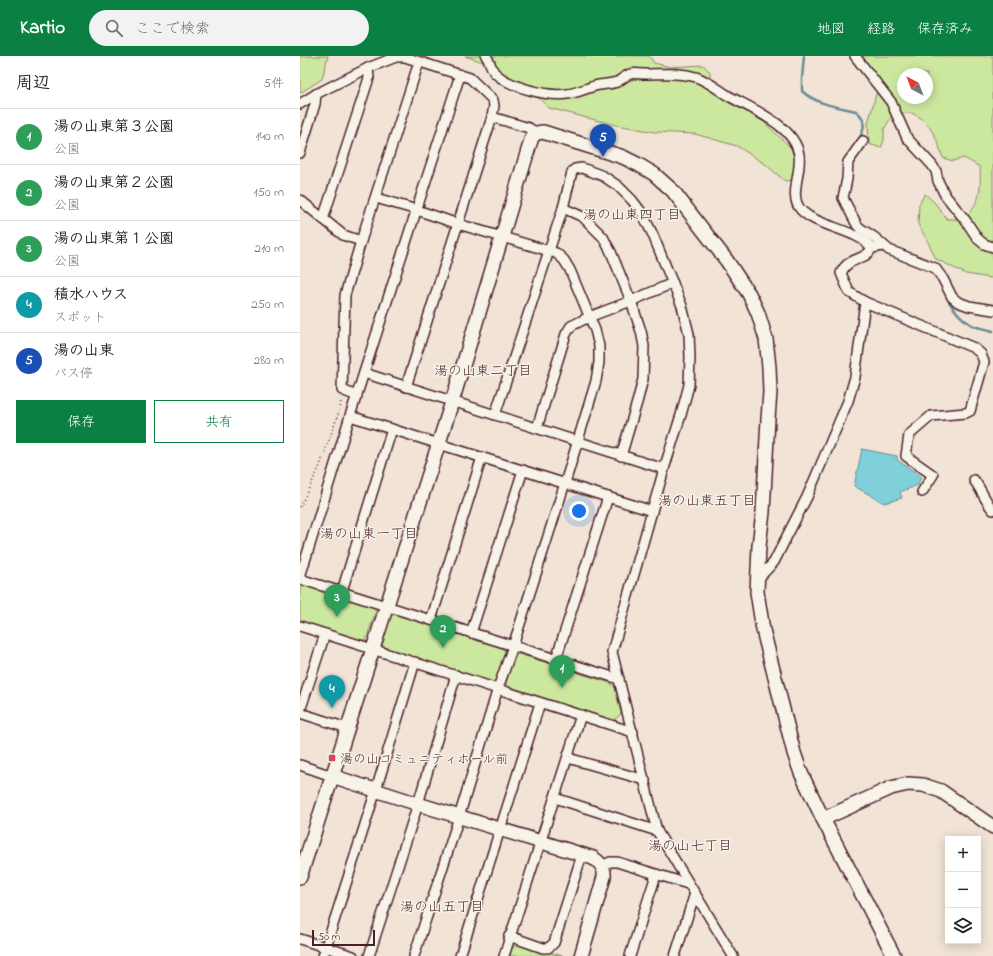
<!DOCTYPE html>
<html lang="ja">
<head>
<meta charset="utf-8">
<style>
  body { margin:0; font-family:"Indie Flower","Klee One",sans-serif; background:#f2f2f2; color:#222 }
  .controls { position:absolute; right:12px; bottom:12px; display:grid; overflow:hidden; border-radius:0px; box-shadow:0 2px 10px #0003 }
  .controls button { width:36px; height:36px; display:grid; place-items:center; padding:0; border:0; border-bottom:1px solid #e0e0e0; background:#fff; color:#222; font:20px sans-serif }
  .compass { position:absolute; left:597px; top:12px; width:36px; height:36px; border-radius:50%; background:#fff; box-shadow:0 2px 10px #0003; rotate:318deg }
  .scale { position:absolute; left:12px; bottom:10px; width:63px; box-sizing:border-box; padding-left:4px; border:2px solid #4a1f2b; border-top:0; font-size:11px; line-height:14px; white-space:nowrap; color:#4a1f2b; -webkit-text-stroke:3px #f7f3e8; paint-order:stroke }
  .you { position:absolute; left:279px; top:455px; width:14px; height:14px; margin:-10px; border:3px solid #fff; border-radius:50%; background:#1a73e8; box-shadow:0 0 0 6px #1a73e833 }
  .badge { display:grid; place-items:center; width:26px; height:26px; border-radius:50%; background:#0b8043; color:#fff; font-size:13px; font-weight:700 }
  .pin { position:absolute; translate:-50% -33px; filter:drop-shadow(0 1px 2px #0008) }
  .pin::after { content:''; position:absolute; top:21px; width:14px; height:12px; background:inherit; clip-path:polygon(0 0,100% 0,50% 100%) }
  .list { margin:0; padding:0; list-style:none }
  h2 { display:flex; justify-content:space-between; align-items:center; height:52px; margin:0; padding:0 16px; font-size:17px }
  h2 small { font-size:13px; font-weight:400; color:#767676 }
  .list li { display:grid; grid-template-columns:26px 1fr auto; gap:12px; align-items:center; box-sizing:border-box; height:56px; padding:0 16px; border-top:1px solid #e0e0e0 }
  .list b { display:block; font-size:15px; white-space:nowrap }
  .list p { margin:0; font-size:13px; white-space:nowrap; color:#767676 }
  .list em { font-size:13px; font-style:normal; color:#767676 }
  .actions { display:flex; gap:8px; padding:12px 16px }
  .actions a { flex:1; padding:9px 0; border:1px solid #0b8043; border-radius:0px; text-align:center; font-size:14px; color:#0b8043 }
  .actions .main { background:#0b8043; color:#fff }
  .icon { flex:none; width:22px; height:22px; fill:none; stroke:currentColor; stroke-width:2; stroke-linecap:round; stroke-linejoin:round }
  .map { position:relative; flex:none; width:693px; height:900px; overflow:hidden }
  header { display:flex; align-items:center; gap:24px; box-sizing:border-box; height:56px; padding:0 20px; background:#0b8043; color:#fff }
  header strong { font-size:19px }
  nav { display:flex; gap:22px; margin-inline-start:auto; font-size:14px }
  .search { width:280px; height:36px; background:#f2f2f2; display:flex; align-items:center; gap:10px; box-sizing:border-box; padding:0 14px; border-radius:22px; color:#767676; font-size:15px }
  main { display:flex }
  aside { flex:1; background:#fff }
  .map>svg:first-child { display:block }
</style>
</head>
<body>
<header>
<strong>Kartio</strong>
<div class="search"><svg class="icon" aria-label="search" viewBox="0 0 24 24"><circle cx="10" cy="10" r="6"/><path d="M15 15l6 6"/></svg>ここで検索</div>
<nav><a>地図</a><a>経路</a><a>保存済み</a></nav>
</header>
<main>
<aside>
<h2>周辺<small>5件</small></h2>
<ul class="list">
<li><span class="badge" style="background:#2e9e5b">1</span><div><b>湯の山東第３公園</b><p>公園</p></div><em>140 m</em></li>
<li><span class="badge" style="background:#2e9e5b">2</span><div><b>湯の山東第２公園</b><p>公園</p></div><em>150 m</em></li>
<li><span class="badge" style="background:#2e9e5b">3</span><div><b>湯の山東第１公園</b><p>公園</p></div><em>210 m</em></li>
<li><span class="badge" style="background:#0f9aa8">4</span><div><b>積水ハウス</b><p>スポット</p></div><em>250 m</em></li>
<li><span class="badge" style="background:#1a4fb4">5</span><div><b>湯の山東</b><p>バス停</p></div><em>280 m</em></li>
</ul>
<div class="actions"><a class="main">保存</a><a>共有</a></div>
</aside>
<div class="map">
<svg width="693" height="900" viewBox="0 0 693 900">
  <rect width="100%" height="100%" fill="#f1e4d6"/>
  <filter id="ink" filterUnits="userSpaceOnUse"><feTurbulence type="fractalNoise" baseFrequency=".025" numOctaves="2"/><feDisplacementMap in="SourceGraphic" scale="8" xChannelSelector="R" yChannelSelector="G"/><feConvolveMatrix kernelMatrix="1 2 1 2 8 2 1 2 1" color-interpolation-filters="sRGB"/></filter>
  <g filter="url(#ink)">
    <g fill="#cce89f" stroke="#8b8465" fill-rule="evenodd">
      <path d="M0,0H28L22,23L0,37Z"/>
      <path d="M165,0H349L354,7L370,11L403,9L410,16V28L417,39L464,66L491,92L496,106V116L491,124L485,125L465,108L437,90L395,78L355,76L311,68L249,52L231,35L206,19L186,7Z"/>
      <path d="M562,0H693V221L691,222L666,218L636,203L628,186L618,168L619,148L625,138L634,146L647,163H664C681,145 681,135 680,111L664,102L653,105L643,102C638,86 632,68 616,59C611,56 601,57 594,57L584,73V84L581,92L569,88L568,67L578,31L576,24ZM603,18H627V42H603Z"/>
      <path d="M5,530L73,550L76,555L66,583L59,585L0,567V535L1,533Z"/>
      <path d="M94,558L200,591L203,593L206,597L197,626L191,627L86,594L81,589L91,560Z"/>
      <path d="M219,598L310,627L315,631L321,658L313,665L210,633L206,627L214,600Z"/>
      <path d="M219,889L263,900H208L211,892Z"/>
    </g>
    <path fill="#80d0db" stroke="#6a8995" d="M562,393L597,400V404L621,420L618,429L600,436L602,442L584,447L554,430Z"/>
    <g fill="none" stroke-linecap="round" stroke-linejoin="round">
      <g stroke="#6a8995" stroke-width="2.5">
        <path d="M504,0L502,22V35C515,48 539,51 556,55C568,64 564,76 557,86"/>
        <path d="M647,242C652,252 663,265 674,270C680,272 687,273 693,275"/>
      </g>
      <defs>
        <g id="street">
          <path d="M186,0C190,5 191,12 194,16C208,31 248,41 267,38C278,37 288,31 299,29C305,28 311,28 317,26C321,24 325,20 330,18C334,17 340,18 345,18C362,18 379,16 396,21C408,25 417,33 427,39C449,52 495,69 499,99C502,116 488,140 501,154C517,171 557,173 572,192"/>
          <path d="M555,0L591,46L607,82L632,109L636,115L638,125L645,139L666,165L678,183L684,188L693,191"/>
          <path d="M0,48L16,38L68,12L96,1H105L170,22L193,44L194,50L192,61L229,72L237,77"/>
          <path d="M563,85L548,106L547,123L543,142L557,169L560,172L574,181L589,194L635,212L643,223L652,241L658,246L669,250L693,254"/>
          <path d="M0,97L15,48L16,38"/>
          <path d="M76,142L117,154L158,168L256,197L264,204L270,214L295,274L299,290V306L296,325L265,427L213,590L198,632L159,761L114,900"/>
          <path d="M0,144L43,179L61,185L45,239L42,334L57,340"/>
          <path d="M263,152L283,161L303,181L311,196L331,245L341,275L344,290L343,323L338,343L321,400"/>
          <path d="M23,163L69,22L68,12"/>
          <path d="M61,185L119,6"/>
          <path d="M583,190L572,192C565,206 548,200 541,217L549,236L565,246L674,292L681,298L684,306L670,355L666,357L631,360L609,379L606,400L633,419L622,436"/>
          <path d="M64,317L364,413"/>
          <path d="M106,331L192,61"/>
          <path d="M195,359L263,152L272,116L275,113L282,112L303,120L318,130L332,144L342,157L353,179L382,250L389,278L390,301L389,329L381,359L364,413L312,596L357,775L433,900"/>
          <path d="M50,360L352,455"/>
          <path d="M237,372L266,278L271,270L289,261L331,245L373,227"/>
          <path d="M674,424C681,433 685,445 693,454"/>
          <path d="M0,521L50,360L160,19"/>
          <path d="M0,523L319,623"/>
          <path d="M458,523L474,506L487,480L507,441L548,345L555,321L565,246"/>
          <path d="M42,535L92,373"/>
          <path d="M131,564L182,401"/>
          <path d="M0,570L333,676"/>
          <path d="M171,577L223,414"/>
          <path d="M256,603L308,441"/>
          <path d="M0,655L25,578"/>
          <path d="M0,657L47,672"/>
          <path d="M268,702L345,724"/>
          <path d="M0,709L32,720"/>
          <path d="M255,742L357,775"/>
          <path d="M302,810L310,806H317L388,828"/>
          <path d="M209,880L243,892H248L254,887L282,799"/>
          <path d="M0,883L53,900"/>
          <path d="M23,900L76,734L115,606"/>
          <path d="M69,900L118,748L156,619"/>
          <path d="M160,900L240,647"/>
          <path d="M204,900L281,659"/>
          <path d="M330,900L356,819"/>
          <path d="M375,900L395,837"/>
        </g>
        <g id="secondary">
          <path d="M32,720L118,748L293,802C301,807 305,812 304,821L281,900"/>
          <path d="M523,763L591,732L608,728L623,729L641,735L693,771"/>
          <path d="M0,821L152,346L232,81L237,77L243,76L323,101L339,109L354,118L373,135L427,205L449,238L458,257L466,283L469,311L470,336L468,363L463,456L459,490L457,536L463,574L494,697L501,717L523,763L594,900"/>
        </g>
      </defs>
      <use href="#street" stroke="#4a1f2b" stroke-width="12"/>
      <use href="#secondary" stroke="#4a1f2b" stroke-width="16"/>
      <path stroke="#4a1f2b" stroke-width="1.5" stroke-dasharray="1 3" stroke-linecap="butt" d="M0,451L19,412L40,353L41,344"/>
      <use href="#street" stroke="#f7f3e8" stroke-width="9"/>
      <use href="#secondary" stroke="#f7f3e8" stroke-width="13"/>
    </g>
  </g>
  <rect fill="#d1495b" stroke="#f7f3e8" stroke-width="1.5" x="28" y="698" width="8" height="8" rx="2"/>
  <g text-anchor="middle" stroke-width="3" stroke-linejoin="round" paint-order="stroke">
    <g font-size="13" fill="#4a1f2b" stroke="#f7f3e8" text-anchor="start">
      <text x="40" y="707">湯の山コミュニティホール前</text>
    </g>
    <g font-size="14" fill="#4a1f2b" stroke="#f7f3e8">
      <text x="332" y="163">湯の山東四丁目</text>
      <text x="183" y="319">湯の山東二丁目</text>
      <text x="407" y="449">湯の山東五丁目</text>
      <text x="69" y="482">湯の山東一丁目</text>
      <text x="390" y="794">湯の山七丁目</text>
      <text x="142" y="855">湯の山五丁目</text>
    </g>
  </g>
</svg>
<div class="controls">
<button>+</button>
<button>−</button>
<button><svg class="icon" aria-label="layers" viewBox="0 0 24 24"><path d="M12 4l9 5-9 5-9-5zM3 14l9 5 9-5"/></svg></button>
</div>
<svg class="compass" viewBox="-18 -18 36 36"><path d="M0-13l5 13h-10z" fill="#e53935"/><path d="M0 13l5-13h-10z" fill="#767676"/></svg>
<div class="scale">50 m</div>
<div class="you"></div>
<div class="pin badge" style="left:262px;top:632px;background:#2e9e5b">1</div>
<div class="pin badge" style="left:143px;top:592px;background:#2e9e5b">2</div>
<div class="pin badge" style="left:37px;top:561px;background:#2e9e5b">3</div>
<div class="pin badge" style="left:32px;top:652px;background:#0f9aa8">4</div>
<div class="pin badge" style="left:303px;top:101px;background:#1a4fb4">5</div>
</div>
</main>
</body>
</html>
